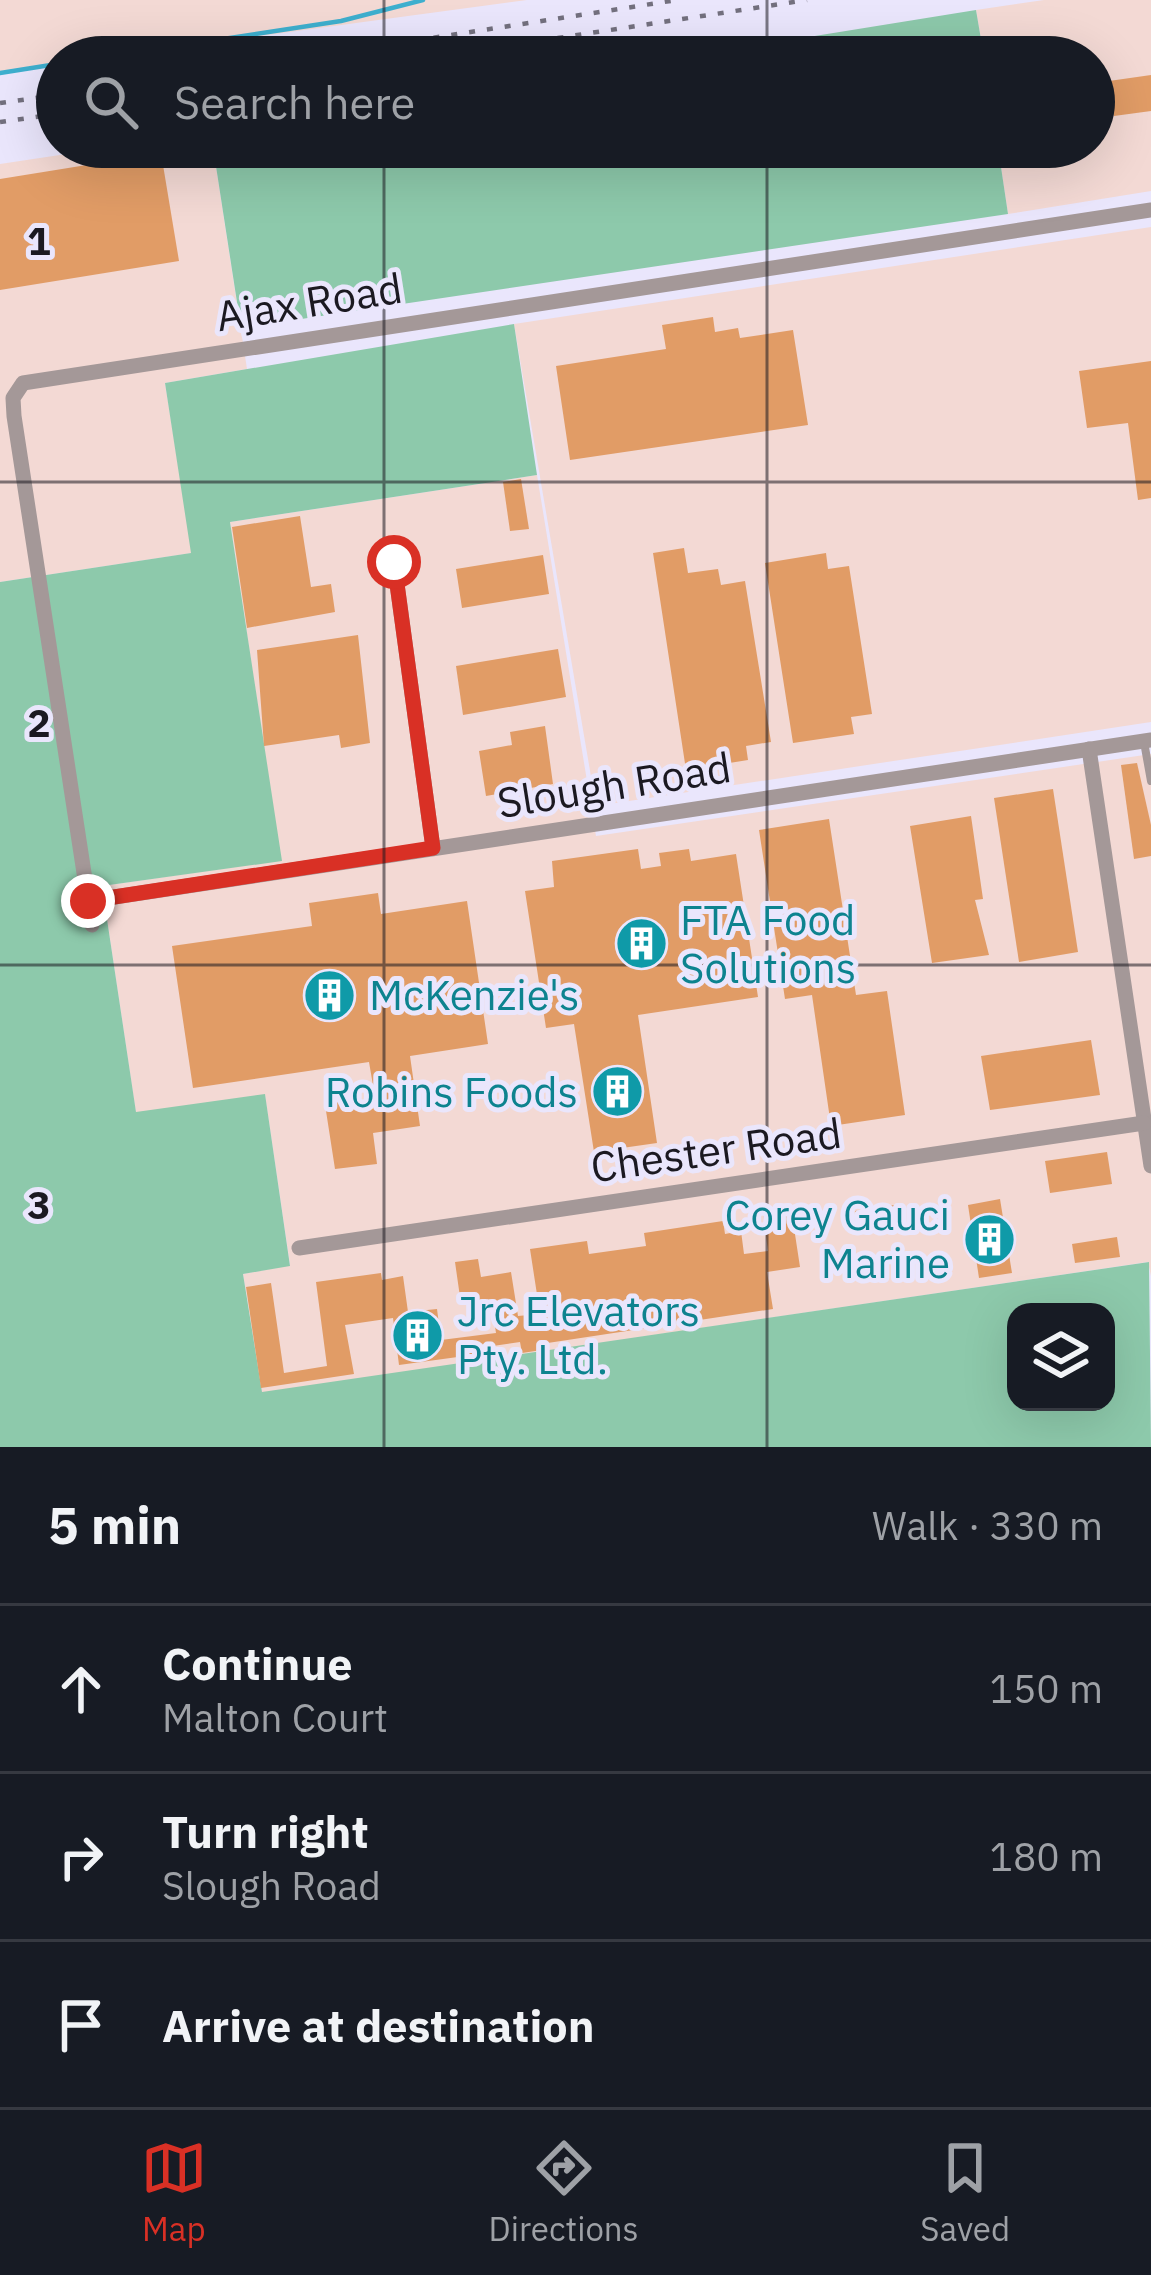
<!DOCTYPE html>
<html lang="en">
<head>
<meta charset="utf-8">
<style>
  body { margin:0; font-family:"IBM Plex Sans",sans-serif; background:#242831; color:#f1f3f6 }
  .controls { position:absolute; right:36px; bottom:36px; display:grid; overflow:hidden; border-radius:24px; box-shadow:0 12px 48px #0002 }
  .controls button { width:108px; height:108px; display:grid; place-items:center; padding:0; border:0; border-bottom:3px solid #363941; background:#171b24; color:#f1f3f6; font:60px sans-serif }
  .stop { position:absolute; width:36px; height:36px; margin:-27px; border:9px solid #d93025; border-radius:50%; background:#fff }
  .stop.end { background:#d93025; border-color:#fff; box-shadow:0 3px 12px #0008 }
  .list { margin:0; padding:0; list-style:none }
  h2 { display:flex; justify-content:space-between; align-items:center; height:156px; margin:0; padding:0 48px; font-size:51px }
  h2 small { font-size:39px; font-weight:400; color:#9ea1a6 }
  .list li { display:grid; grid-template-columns:78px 1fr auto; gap:36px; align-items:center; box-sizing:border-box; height:168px; padding:0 48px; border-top:3px solid #363941 }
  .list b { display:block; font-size:45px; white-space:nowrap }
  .list p { margin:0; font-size:39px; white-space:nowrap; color:#9ea1a6 }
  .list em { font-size:39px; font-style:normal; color:#9ea1a6 }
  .icon { flex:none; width:66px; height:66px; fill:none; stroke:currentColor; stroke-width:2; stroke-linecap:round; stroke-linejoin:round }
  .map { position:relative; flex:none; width:1151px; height:1447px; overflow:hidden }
  .search { position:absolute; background:#171b24; box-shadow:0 12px 48px #0002; left:36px; right:36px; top:36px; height:132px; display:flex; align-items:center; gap:30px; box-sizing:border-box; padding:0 42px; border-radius:66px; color:#9ea1a6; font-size:45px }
  .sheet { height:660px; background:#171b24 }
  nav { display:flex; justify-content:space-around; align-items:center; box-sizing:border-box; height:168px; border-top:3px solid #363941; background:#171b24; font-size:33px; color:#9ea1a6 }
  nav a { display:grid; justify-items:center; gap:6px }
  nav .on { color:#d93025 }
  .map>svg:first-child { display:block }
</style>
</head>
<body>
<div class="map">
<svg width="1151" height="1447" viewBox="0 0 1151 1447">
  <rect width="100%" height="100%" fill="#eae6fc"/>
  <g fill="#f3d9d4">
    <path d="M0,0H527L104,57H57V64L0,73Z"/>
    <path d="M1044,0H1151V191L1008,214L998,147H1094V57H984L976,10Z"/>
    <path d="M113,147H213L247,369L165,383L192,553L0,582V164Z"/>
    <path d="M1151,227V722L596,806L514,324Z"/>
    <path d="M537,475L596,836L1151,754V1276L1148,1262L262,1393L243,1274L290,1265L265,1095L136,1113L102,886L281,860L230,522Z"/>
  </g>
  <g fill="#8dc9ab" fill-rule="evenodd">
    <path d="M976,10L984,57H684Z"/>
    <path d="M213,147H998L1008,214L241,328Z"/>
    <path d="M514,324L537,475L230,522L282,861L102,886L136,1112L265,1094L290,1266L243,1274L262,1392L1149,1262L1151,1447H0V582L191,553L165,383ZM1016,1312H1106V1402H1016Z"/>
  </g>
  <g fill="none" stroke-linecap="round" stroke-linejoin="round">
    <g stroke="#3eafce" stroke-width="4.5">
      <path d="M104,57L341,21L423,0"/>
      <path d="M0,73L57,64"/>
    </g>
  </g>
  <g fill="#e19c66">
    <path d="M1151,75V111L1114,116L1109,81Z"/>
    <path d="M161,153L179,261L0,290V179Z"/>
    <path d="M713,317L715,332L738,328L740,338L793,330L808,425L570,460L556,366L666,349L662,325Z"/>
    <path d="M1151,361V498L1138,500L1128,423L1087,428L1079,371Z"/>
    <path d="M521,479L529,529L510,531L503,482Z"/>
    <path d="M300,516L311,587L331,584L335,612L247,628L232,527Z"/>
    <path d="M684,548L688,573L718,569L721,585L745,581L771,742L746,746L748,760L686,770L653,553Z"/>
    <path d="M826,553L828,569L849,566L872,714L851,717L854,734L793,743L765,563Z"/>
    <path d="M543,555L549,594L462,608L456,569Z"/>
    <path d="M358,635L370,743L341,748L339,735L264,746L257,650Z"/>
    <path d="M558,649L566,697L463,715L456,666Z"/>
    <path d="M545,726L553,784L486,796L479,751L512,745L510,732Z"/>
    <path d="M1137,763L1151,825V856L1134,859L1121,765Z"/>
    <path d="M1053,789L1078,952L1019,962L994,798Z"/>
    <path d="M971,816L983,899L975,900L989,955L932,963L910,826Z"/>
    <path d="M829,819L856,995L887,991L905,1115L831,1126L812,995L785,999L759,830Z"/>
    <path d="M638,849L641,869L661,866L659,853L689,849L691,861L736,854L758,997L638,1015L657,1143L594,1152L574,1024L546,1028L525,891L554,887L552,861Z"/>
    <path d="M378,893L381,914L467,901L488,1044L410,1056L420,1126L373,1133L377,1164L335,1169L324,1098L342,1095L344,1108L376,1103L369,1062L193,1088L172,946L312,926L309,903Z"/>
    <path d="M1091,1040L1100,1095L990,1110L981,1056Z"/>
    <path d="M1107,1152L1112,1184L1050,1193L1045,1161Z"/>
    <path d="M1000,1199L1012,1273L979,1278L968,1205Z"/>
    <path d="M894,1205L897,1227L859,1234L855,1211Z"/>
    <path d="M791,1208L800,1267L767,1272L773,1309L541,1344L542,1350L522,1353L520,1342L486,1347L487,1353L399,1365L393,1318L345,1325L354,1374L261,1388L246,1287L271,1283L284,1373L327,1366L316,1282L381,1273L382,1280L403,1276L408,1312L437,1309L441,1340L496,1333L491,1300L461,1304L455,1262L478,1259L481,1277L511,1272L518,1316L540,1314L530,1249L587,1241L589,1254L646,1246L644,1233L723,1221L725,1234L741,1231L744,1254L768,1251L763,1213Z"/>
    <path d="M1117,1237L1120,1257L1075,1263L1072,1244Z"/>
  </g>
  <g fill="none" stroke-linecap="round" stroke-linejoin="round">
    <path stroke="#a49898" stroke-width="8" d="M1144,742L1151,781"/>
    <g stroke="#a49898" stroke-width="15">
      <path d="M394,562L433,848"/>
      <path d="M1089,749L1151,1166"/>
      <path d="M88,901L1151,740"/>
      <path d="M92,925L14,416L13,398L23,383L1151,210"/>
      <path d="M299,1248L1144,1123"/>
    </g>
    <g stroke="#73707e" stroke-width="4.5" stroke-dasharray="6 12" stroke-linecap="butt">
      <path d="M309,57L677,0"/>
      <path d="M382,57L447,47"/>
      <path d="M433,57L807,0"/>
      <path d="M0,103L57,95"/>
      <path d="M0,122L57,114"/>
    </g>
  </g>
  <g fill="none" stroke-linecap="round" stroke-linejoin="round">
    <path stroke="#d93025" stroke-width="15" d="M88,901L433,848L394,562"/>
  </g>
  <path fill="none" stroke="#1b1921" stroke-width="3" stroke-opacity="0.55" d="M384,0V57M767,0V57M384,147V1447M767,147V1447M0,482H1151M0,965H1151"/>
  <defs>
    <symbol id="building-disc" viewBox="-11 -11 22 22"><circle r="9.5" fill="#0f9aa8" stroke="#eae6fc"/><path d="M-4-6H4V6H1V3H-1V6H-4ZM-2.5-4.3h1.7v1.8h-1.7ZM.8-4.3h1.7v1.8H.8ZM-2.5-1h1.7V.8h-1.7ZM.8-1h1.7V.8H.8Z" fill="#fff"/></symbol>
  </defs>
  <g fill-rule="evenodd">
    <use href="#building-disc" x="612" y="914" width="59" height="59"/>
    <use href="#building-disc" x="300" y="966" width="59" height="59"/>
    <use href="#building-disc" x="588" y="1062" width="59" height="59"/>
    <use href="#building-disc" x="960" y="1210" width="59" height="59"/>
    <use href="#building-disc" x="388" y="1306" width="59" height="59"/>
  </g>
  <g text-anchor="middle" stroke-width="10" stroke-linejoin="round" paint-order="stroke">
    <g font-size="42" fill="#1b1921" stroke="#eae6fc">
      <text transform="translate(309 302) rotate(-9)" y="15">Ajax Road</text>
      <text transform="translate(614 785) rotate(-9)" y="15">Slough Road</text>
      <text transform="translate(716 1150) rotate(-8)" y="15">Chester Road</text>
    </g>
    <g font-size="42" fill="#0d838f" stroke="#eae6fc" text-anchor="start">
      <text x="680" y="935">FTA Food<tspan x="680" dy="48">Solutions</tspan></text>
      <text x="369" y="1010">McKenzie's</text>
      <text x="578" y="1107" text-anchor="end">Robins Foods</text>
      <text x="950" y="1230" text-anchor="end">Corey Gauci<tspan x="950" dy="48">Marine</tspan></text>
      <text x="457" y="1326">Jrc Elevators<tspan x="457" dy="48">Pty. Ltd.</tspan></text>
    </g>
  </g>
  <g font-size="39" text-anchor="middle" font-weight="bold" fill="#1b1921" stroke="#eae6fc" stroke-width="10" stroke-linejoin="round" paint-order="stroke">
    <text x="39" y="255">1</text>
    <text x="39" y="737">2</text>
    <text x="39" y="1219">3</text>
  </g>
</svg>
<div class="controls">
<button><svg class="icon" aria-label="layers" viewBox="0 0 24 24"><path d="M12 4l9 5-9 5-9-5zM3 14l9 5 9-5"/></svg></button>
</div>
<div class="stop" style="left:394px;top:562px"></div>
<div class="stop end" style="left:88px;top:901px"></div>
<div class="search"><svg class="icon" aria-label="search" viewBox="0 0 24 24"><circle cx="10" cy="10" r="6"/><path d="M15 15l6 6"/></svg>Search here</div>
</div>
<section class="sheet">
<h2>5 min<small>Walk · 330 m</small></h2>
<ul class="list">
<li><svg class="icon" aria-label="ahead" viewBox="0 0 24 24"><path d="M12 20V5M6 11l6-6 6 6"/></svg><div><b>Continue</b><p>Malton Court</p></div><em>150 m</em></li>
<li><svg class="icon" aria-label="right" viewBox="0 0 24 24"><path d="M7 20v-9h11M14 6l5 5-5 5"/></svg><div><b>Turn right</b><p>Slough Road</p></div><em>180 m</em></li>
<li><svg class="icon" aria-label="arrive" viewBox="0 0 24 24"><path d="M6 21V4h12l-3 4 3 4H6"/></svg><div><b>Arrive at destination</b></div></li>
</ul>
</section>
<nav>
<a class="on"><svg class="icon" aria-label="map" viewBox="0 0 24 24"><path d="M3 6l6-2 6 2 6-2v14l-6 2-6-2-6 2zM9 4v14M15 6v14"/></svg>Map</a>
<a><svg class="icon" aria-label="directions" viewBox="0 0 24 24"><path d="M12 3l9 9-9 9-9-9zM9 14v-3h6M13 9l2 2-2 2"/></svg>Directions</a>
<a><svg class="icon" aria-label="saved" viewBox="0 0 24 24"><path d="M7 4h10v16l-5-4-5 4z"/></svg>Saved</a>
</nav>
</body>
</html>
